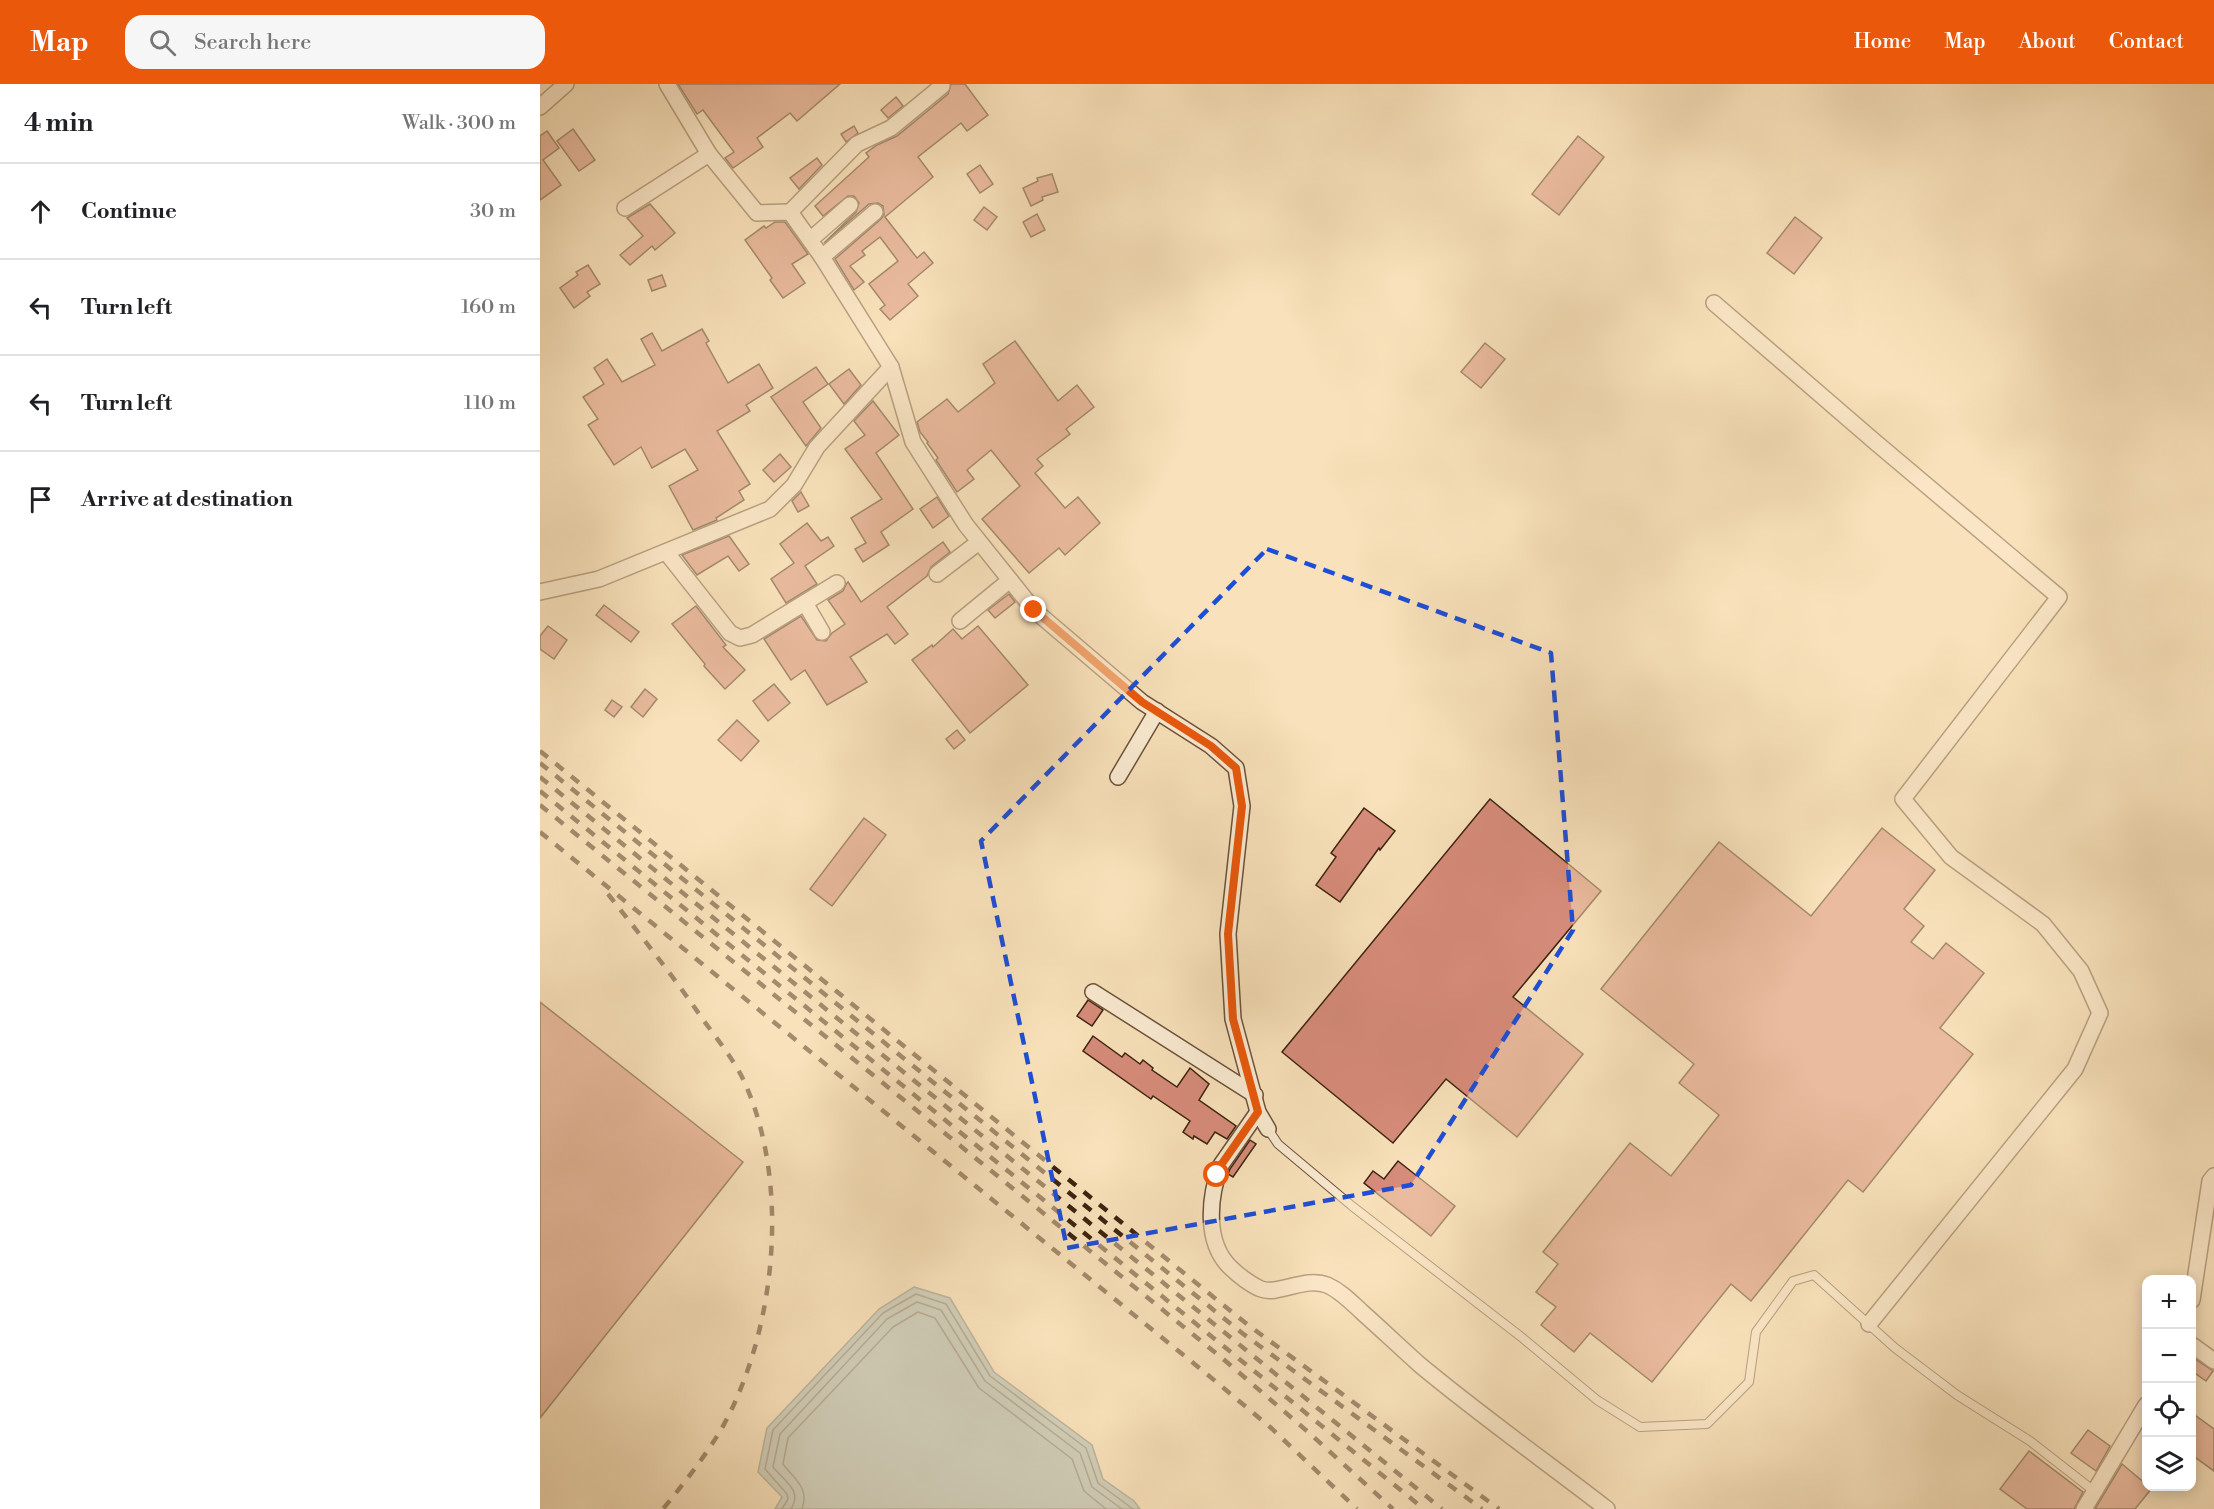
<!DOCTYPE html>
<html lang="en">
<head>
<meta charset="utf-8">
<style>
  body { margin:0; font-family:"Libre Bodoni",serif; background:#f6f6f6; color:#202124 }
  .controls { position:absolute; right:18px; bottom:18px; display:grid; overflow:hidden; border-radius:12px; box-shadow:0 3px 15px #0003 }
  .controls button { width:54px; height:54px; display:grid; place-items:center; padding:0; border:0; border-bottom:2px solid #e0e0e0; background:#fff; color:#202124; font:30px sans-serif }
  .stop { position:absolute; width:18px; height:18px; margin:-14px; border:4px solid #ea580c; border-radius:50%; background:#fff }
  .stop.end { background:#ea580c; border-color:#fff; box-shadow:0 2px 6px #0008 }
  .list { margin:0; padding:0; list-style:none }
  h2 { display:flex; justify-content:space-between; align-items:center; height:78px; margin:0; padding:0 24px; font-size:26px }
  h2 small { font-size:20px; font-weight:400; color:#757577 }
  .list li { display:grid; grid-template-columns:39px 1fr auto; gap:18px; align-items:center; box-sizing:border-box; height:96px; padding:0 24px; border-top:2px solid #e0e0e0 }
  .list b { display:block; font-size:22px; white-space:nowrap }
  .list em { font-size:20px; font-style:normal; color:#757577 }
  .icon { flex:none; width:33px; height:33px; fill:none; stroke:currentColor; stroke-width:2; stroke-linecap:round; stroke-linejoin:round }
  .map { position:relative; flex:none; width:1674px; height:1425px; overflow:hidden }
  header { display:flex; align-items:center; gap:36px; box-sizing:border-box; height:84px; padding:0 30px; background:#ea580c; color:#fff }
  header strong { font-size:28px }
  nav { display:flex; gap:33px; margin-inline-start:auto; font-size:21px }
  .search { width:420px; height:54px; background:#f6f6f6; display:flex; align-items:center; gap:15px; box-sizing:border-box; padding:0 21px; border-radius:18px; color:#757577; font-size:22px }
  main { display:flex }
  aside { flex:1; background:#fff }
  .map>svg:first-child { display:block }
</style>
</head>
<body>
<header>
<strong>Map</strong>
<div class="search"><svg class="icon" aria-label="search" viewBox="0 0 24 24"><circle cx="10" cy="10" r="6"/><path d="M15 15l6 6"/></svg>Search here</div>
<nav><a>Home</a><a>Map</a><a>About</a><a>Contact</a></nav>
</header>
<main>
<aside>
<h2>4 min<small>Walk · 300 m</small></h2>
<ul class="list">
<li><svg class="icon" aria-label="ahead" viewBox="0 0 24 24"><path d="M12 20V5M6 11l6-6 6 6"/></svg><div><b>Continue</b></div><em>30 m</em></li>
<li><svg class="icon" aria-label="left" viewBox="0 0 24 24"><path d="M17 20v-9H6M10 6l-5 5 5 5"/></svg><div><b>Turn left</b></div><em>160 m</em></li>
<li><svg class="icon" aria-label="left" viewBox="0 0 24 24"><path d="M17 20v-9H6M10 6l-5 5 5 5"/></svg><div><b>Turn left</b></div><em>110 m</em></li>
<li><svg class="icon" aria-label="arrive" viewBox="0 0 24 24"><path d="M6 21V4h12l-3 4 3 4H6"/></svg><div><b>Arrive at destination</b></div></li>
</ul>
</aside>
<div class="map">
<svg width="1674" height="1425" viewBox="0 0 1674 1425">
  <rect width="100%" height="100%" fill="#f9e2bb"/>
  <filter id="stains"><feTurbulence type="fractalNoise" baseFrequency=".00333" numOctaves="4"/><feColorMatrix values="0 0 0 0 .2 0 0 0 0 .09 0 0 0 0 .02 0 0 0 .5 -.17"/></filter>
  <radialGradient id="worn" r=".72"><stop offset=".6" stop-color="#630" stop-opacity="0"/><stop offset="1" stop-color="#630" stop-opacity=".3"/></radialGradient>
  <path fill="#a2bbba" stroke="#797e76" stroke-width="1.5" d="M374,1203L410,1214L454,1288L552,1361L563,1395L594,1417L600,1425H235L242,1413L218,1388L227,1344L339,1225Z"/>
  <g fill="none" stroke-linecap="round" stroke-linejoin="round">
    <g stroke="#6f6e64" stroke-width="1.5">
      <path d="M242,1425L248,1415L247,1410L225,1385L233,1346L343,1229L376,1210L406,1220L450,1292L546,1364L558,1399L593,1425"/>
      <path d="M251,1425C263,1406 244,1397 233,1383L240,1350L347,1235L377,1218L401,1226L445,1297L540,1369L552,1403L582,1425"/>
      <path d="M262,1425C270,1404 254,1395 243,1380L248,1354L353,1243L378,1228L395,1234L439,1304L532,1375L544,1407L566,1425"/>
    </g>
  </g>
  <g fill="#d78c7b" stroke="#3c220f" stroke-width="1.5">
    <path d="M138,0H300L257,37L250,29L217,54L223,63L193,84L185,74L194,68L163,26L157,30Z"/>
    <path d="M411,0H425L448,31L427,47L421,39L378,73L393,93L345,133L377,174L384,168L393,179L368,200L378,212L350,236L340,225L345,221L329,200L358,177L340,153L322,167L325,171L310,182L324,198L314,206L295,175L341,135L344,131L343,122L338,119L329,120L284,159L316,128L319,119L314,112H308L283,132L275,122L329,73L326,69L337,61L357,52L408,10Z"/>
    <path d="M356,13L363,22L348,34L341,26Z"/>
    <path d="M314,42L318,49L306,58L301,50Z"/>
    <path d="M33,45L55,76L39,87L17,57Z"/>
    <path d="M7,47L19,64L3,76L21,101L0,116V52Z"/>
    <path d="M1038,52L1064,73L1019,131L992,110Z"/>
    <path d="M277,74L282,81L259,105L250,94Z"/>
    <path d="M440,81L453,100L440,109L427,90Z"/>
    <path d="M512,90L518,108L502,113L503,116L491,122L483,104L498,97L497,94Z"/>
    <path d="M110,120L135,149L115,166L112,162L90,181L80,171L103,152L87,134Z"/>
    <path d="M444,123L457,133L447,146L434,136Z"/>
    <path d="M497,130L505,146L491,153L483,138Z"/>
    <path d="M1255,133L1282,154L1254,190L1227,169Z"/>
    <path d="M235,138H245L268,170L252,180L265,199L243,214L230,196L232,194L205,156L224,142L226,144Z"/>
    <path d="M48,181L60,200L47,208L50,212L34,224L20,204L38,191L36,188Z"/>
    <path d="M122,191L126,202L112,207L108,196Z"/>
    <path d="M162,245L169,257L166,259L188,299L219,280L233,304L206,321L210,327L177,347L210,400L199,407L204,416L176,434L177,436L153,446L129,402L158,386L145,365L112,384L101,363L74,381L48,341L58,335L43,313L64,300L54,284L67,275L82,298L115,281L101,255L112,249L122,267Z"/>
    <path d="M475,257L518,317L537,301L554,323L526,345L530,350L497,375L503,382L495,389L525,424L538,413L560,439L525,471L519,464L489,489L442,435L480,402L451,366L427,386L434,395L417,408L396,376L398,374L387,359L388,358L380,348L377,338L407,315L418,328L455,299L443,280Z"/>
    <path d="M945,259L965,275L941,304L921,288Z"/>
    <path d="M276,283L288,300L263,318L281,344L266,362L231,313Z"/>
    <path d="M309,285L321,301L304,320L289,300Z"/>
    <path d="M333,317L359,351L336,369L373,425L341,448L349,461L323,478L315,465L326,459L311,434L342,415L305,365L325,351L314,337Z"/>
    <path d="M240,370L251,383L234,398L223,386Z"/>
    <path d="M261,408L269,422L258,428L252,417Z"/>
    <path d="M397,413L409,432L393,444L380,425Z"/>
    <path d="M267,439L281,457L288,453L294,462L265,482L277,500L246,519L231,495L254,479L240,460Z"/>
    <path d="M189,452L209,480L199,487L188,472L157,491L142,471Z"/>
    <path d="M403,458L410,468L391,483L387,492L347,523L368,550L355,560L347,550L310,573L327,598L287,621L265,586L251,596L224,555L261,532L277,556L286,557L292,549L305,540L288,516L303,507L307,499L308,498L321,518Z"/>
    <path d="M469,510L475,518L455,534L448,526Z"/>
    <path d="M64,521L99,548L91,558L56,531Z"/>
    <path d="M156,522L186,561L183,563L205,586L185,605L164,582L165,580L132,540Z"/>
    <path d="M8,542L27,556L14,575L0,565V552Z"/>
    <path d="M438,542L488,601L430,649L372,576L392,561L393,563L413,545L422,555Z"/>
    <path d="M234,600L250,619L228,637L213,617Z"/>
    <path d="M105,605L117,615L103,633L91,623Z"/>
    <path d="M72,616L82,623L74,633L65,626Z"/>
    <path d="M197,636L219,657L201,677L178,656Z"/>
    <path d="M417,646L425,656L414,665L406,655Z"/>
    <path d="M950,715L1061,807L973,913L1043,970L977,1053L906,995L853,1059L742,968Z"/>
    <path d="M824,724L855,747L840,766L839,764L800,818L776,801L796,773L791,769Z"/>
    <path d="M324,734L346,751L292,822L270,805Z"/>
    <path d="M1342,744L1395,786L1364,825L1384,842L1371,858L1393,875L1406,859L1444,889L1400,944L1433,970L1323,1108L1308,1096L1211,1217L1191,1200L1112,1298L1050,1249L1034,1268L1001,1241L1016,1223L996,1208L1018,1180L1003,1168L1090,1059L1131,1092L1179,1031L1139,999L1154,980L1061,905L1179,758L1271,832Z"/>
    <path d="M548,916L563,926L552,942L537,932Z"/>
    <path d="M0,918L203,1078L0,1334Z"/>
    <path d="M553,952L582,973L585,969L600,980L603,976L613,984L612,986L637,1003L650,984L669,1000L659,1016L696,1042L687,1055L675,1048L667,1060L654,1052L653,1055L643,1048L650,1037L613,1012L611,1015L543,967Z"/>
    <path d="M710,1056L716,1060L693,1093L688,1090L690,1085Z"/>
    <path d="M858,1077L915,1122L891,1152L824,1099L833,1087L844,1095Z"/>
    <path d="M1652,1273L1673,1287L1666,1297L1652,1287Z"/>
    <path d="M1652,1329L1674,1345V1387L1652,1371Z"/>
    <path d="M1548,1346L1570,1362L1556,1387L1531,1369Z"/>
    <path d="M1489,1367L1543,1408L1534,1425H1487L1460,1405Z"/>
    <path d="M1582,1380L1606,1400V1402L1612,1404L1595,1425H1555Z"/>
  </g>
  <g fill="none" stroke-linecap="round" stroke-linejoin="round">
    <defs>
      <path id="service" d="M728,1045L738,1060L812,1122L980,1252L1057,1316L1100,1343L1167,1340L1209,1298L1216,1248L1253,1197L1274,1191L1355,1264L1417,1311L1490,1357L1554,1407"/>
      <g id="minor">
        <path d="M127,0L169,70L217,129L250,128L282,173L351,283L373,358L426,441L494,526L602,618L671,662L696,684L702,722L688,850L693,935L718,1028L728,1045"/>
        <path d="M0,23L26,0"/>
        <path d="M85,124L169,70"/>
        <path d="M250,128L317,60L351,44L402,2"/>
        <path d="M270,156L310,121"/>
        <path d="M282,173L335,128"/>
        <path d="M1174,219L1334,357L1519,513L1363,715L1411,773L1503,840L1541,887L1560,929L1535,985L1329,1240"/>
        <path d="M126,468L190,549L200,554L212,551L297,499"/>
        <path d="M397,490L439,458"/>
        <path d="M0,508L59,495L230,425L254,401L277,363L351,283"/>
        <path d="M265,519L282,548"/>
        <path d="M420,537L470,496"/>
        <path d="M578,693L617,627"/>
        <path d="M553,908L715,1011"/>
        <path d="M718,1028L681,1081C669,1112 664,1159 691,1184C698,1191 711,1201 721,1205C738,1212 765,1192 787,1201C801,1207 812,1219 823,1229C842,1246 861,1264 880,1281C940,1331 1005,1377 1067,1425"/>
        <path d="M1652,1216L1670,1097L1674,1092"/>
        <path d="M1652,1261L1674,1277"/>
        <path d="M1544,1425L1606,1321"/>
      </g>
    </defs>
    <use href="#service" stroke="#6b523a" stroke-width="10"/>
    <use href="#minor" stroke="#6b523a" stroke-width="18"/>
    <use href="#service" stroke="#fbecd3" stroke-width="8"/>
    <use href="#minor" stroke="#fbecd3" stroke-width="15"/>
    <g stroke="#3c220f" stroke-width="4.5" stroke-dasharray="10 10" stroke-linecap="butt">
      <path d="M0,667L708,1241L959,1425"/>
      <path d="M0,679L702,1249L942,1425"/>
      <path d="M0,693L902,1425"/>
      <path d="M0,707L884,1425"/>
      <path d="M0,721L682,1274L767,1347L853,1425"/>
      <path d="M0,748L668,1291L730,1343L817,1425"/>
      <path d="M68,810C101,852 134,893 164,937C178,956 194,976 204,997C251,1100 236,1247 182,1344C165,1373 144,1399 123,1425"/>
    </g>
  </g>
  <g fill="none" stroke-linecap="round" stroke-linejoin="round">
    <path stroke="#ea580c" stroke-width="8" d="M494,526L602,618L671,662L696,684L702,722L688,850L693,935L718,1028L681,1081L677,1091"/>
  </g>
  <path d="M0 0H1674V1425H0ZM727,465L1011,569L1033,846L871,1101L527,1164L441,757Z" fill="#f9e2bb" fill-opacity=".55" fill-rule="evenodd"/>
  <path fill="none" stroke="#1d4ed8" stroke-width="4.5" stroke-dasharray="12 8" stroke-linejoin="round" d="M727,465L1011,569L1033,846L871,1101L527,1164L441,757Z"/>
  <rect width="100%" height="100%" filter="url(#stains)"/>
  <rect width="100%" height="100%" fill="url(#worn)"/>
</svg>
<div class="controls">
<button>+</button>
<button>−</button>
<button><svg class="icon" aria-label="locate" viewBox="0 0 24 24"><circle cx="12" cy="12" r="6"/><path d="M12 2v4M12 18v4M2 12h4M18 12h4"/></svg></button>
<button><svg class="icon" aria-label="layers" viewBox="0 0 24 24"><path d="M12 4l9 5-9 5-9-5zM3 14l9 5 9-5"/></svg></button>
</div>
<div class="stop" style="left:677px;top:1091px"></div>
<div class="stop end" style="left:494px;top:526px"></div>
</div>
</main>
</body>
</html>
